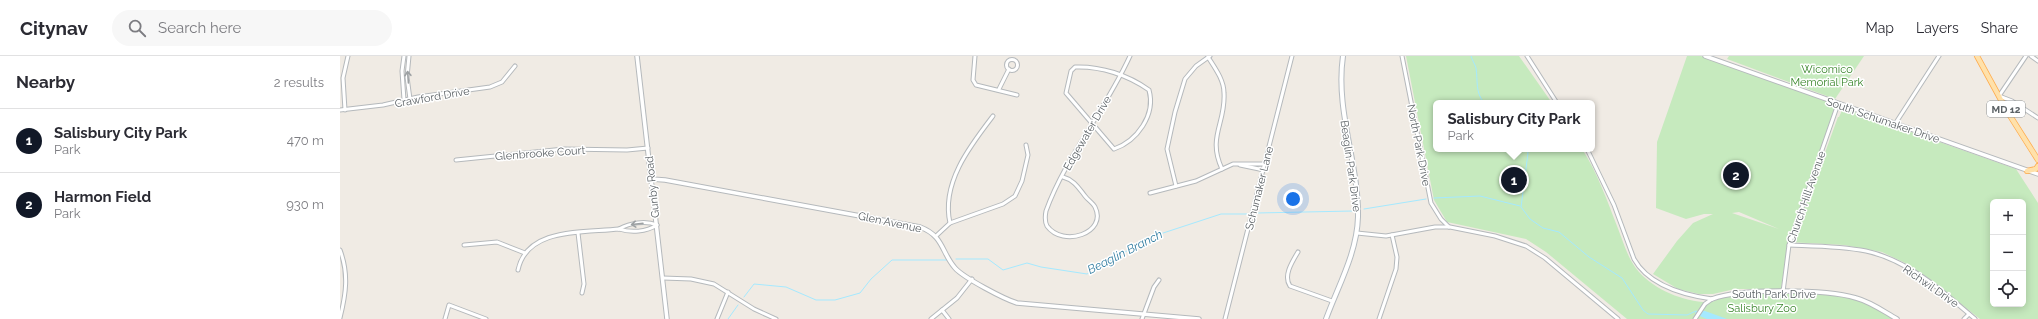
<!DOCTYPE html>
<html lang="en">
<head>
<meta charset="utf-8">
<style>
  body { margin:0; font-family:Raleway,sans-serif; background:#f7f7f7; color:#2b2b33 }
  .controls { position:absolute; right:12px; bottom:12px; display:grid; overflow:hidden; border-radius:6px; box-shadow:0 2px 10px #0003 }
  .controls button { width:36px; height:36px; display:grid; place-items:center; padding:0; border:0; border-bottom:1px solid #e1e1e2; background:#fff; color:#2b2b33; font:20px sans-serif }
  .you { position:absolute; left:953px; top:143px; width:14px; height:14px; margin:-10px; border:3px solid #fff; border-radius:50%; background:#1a73e8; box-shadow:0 0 0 6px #1a73e833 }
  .badge { display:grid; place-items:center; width:26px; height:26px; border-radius:50%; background:#111827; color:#fff; font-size:13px; font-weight:700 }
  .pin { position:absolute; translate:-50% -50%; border:2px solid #fff; box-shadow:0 1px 4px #0006 }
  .popup { position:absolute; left:1093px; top:44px; width:162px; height:52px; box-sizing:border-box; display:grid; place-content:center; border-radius:6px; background:#fff; filter:drop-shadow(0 1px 3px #0005); font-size:13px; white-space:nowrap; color:#7c7c81 }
  .popup b { font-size:15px; color:#2b2b33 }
  .popup::after { content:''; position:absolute; left:50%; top:100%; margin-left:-8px; border:8px solid transparent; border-top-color:#fff }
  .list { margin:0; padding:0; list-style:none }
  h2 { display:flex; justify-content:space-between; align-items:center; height:52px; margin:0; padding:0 16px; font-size:17px }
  h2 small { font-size:13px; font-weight:400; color:#7c7c81 }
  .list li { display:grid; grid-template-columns:26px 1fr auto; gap:12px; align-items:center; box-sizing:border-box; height:64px; padding:0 16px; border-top:1px solid #e1e1e2 }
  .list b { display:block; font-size:15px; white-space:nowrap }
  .list p { margin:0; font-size:13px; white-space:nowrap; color:#7c7c81 }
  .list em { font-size:13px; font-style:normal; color:#7c7c81 }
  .icon { flex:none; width:22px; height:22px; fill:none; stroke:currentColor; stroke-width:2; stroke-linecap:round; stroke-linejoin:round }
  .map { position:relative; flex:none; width:1698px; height:263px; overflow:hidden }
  header { display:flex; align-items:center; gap:24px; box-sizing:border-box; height:56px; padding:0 20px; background:#fff; border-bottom:1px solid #e1e1e2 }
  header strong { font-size:19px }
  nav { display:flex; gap:22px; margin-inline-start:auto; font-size:14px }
  .search { width:280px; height:36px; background:#f7f7f7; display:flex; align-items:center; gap:10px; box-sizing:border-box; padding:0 14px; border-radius:22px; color:#7c7c81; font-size:15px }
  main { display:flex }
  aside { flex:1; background:#fff }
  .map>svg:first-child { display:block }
</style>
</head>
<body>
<header>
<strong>Citynav</strong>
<div class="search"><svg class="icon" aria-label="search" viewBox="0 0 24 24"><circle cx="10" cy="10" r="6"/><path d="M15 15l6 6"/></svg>Search here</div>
<nav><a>Map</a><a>Layers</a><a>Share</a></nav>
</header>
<main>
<aside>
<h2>Nearby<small>2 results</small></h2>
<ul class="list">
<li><span class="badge">1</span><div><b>Salisbury City Park</b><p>Park</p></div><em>470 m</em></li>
<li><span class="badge">2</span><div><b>Harmon Field</b><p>Park</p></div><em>930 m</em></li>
</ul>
</aside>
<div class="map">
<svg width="1698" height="263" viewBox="0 0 1698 263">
  <rect width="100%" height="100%" fill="#f0ebe4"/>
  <g fill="#c6eabe" fill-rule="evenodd">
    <path d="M1066,0H1179L1212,47H1096V93H1242C1257,116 1267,144 1277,170C1283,185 1288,204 1299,216C1315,234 1346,247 1370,246C1374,246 1377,243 1381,241C1388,239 1397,237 1404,237C1438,235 1493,235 1525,246C1535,250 1545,257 1553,263H1287L1206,196L1186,183L1107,166L1094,144Z"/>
    <path d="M1347,0H1361L1498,48L1463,157L1498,61H1499L1503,52L1676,113L1698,147V263H1640L1587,221L1565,207L1542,196L1504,189L1448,186L1441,233H1395L1373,238H1359L1338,233L1313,218L1337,185L1353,167L1373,158H1364L1346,163L1316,152L1317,86ZM1653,146H1683V248H1653ZM1399,156L1439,173L1392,157Z"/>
    <path d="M1389,0H1524L1495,43L1387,3Z"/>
  </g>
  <path fill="#a5e9ff" d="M1356,255H1365L1387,263H1367L1355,258Z"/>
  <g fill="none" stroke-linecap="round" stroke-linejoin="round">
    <g stroke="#a5e9ff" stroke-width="1">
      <path d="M1131,0C1132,4 1135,8 1136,12C1138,25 1135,36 1144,47"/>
      <path d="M1186,93L1188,97L1181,151L1190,163L1203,172L1219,176L1249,201L1282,222L1303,254L1308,258L1347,259L1356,255"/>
      <path d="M1094,142L1140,140L1180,150"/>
      <path d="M1024,153L1086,143"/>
      <path d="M917,157L1013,155"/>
      <path d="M616,203H648L663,214L687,207L701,211L747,218L811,181L881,158H909"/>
      <path d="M404,241L414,228L446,231L476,244H495L520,237L531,223L552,204H607"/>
      <path d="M388,263L398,249"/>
    </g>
    <defs>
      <g id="minor">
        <path d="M64,0L62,15L64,44"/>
        <path d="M69,0L67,21L70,43"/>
        <path d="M635,0L633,24L636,29L677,39"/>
        <path d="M1062,0L1091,147L1101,163L1109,171"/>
        <path d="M1187,0L1217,47"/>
        <path d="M1686,0L1659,40L1672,45L1698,62"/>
        <path d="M1691,0L1698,5"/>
        <path d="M868,1C875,12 884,24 884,37C886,67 867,81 882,113"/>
        <circle cx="672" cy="9" r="5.5"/>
        <path d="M735,11C761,10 788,19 809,34C816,59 797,85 774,93L726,37L731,15Z"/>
        <path d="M659,33L669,13"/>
        <path d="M0,54L43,49L78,41L150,31L162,26L175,10"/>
        <path d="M5,54L3,22L8,0"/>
        <path d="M1555,68L1599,0"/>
        <path d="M1247,93L1274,149L1294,203C1309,230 1344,239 1372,243"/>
        <path d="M116,104L224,93L287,94L308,92"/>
        <path d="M900,109L924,114"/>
        <path d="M723,121C734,124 738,131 745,140C748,144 753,147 755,151C768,177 723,192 707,170C705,166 705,160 706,155C725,102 766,53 790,0"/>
        <path d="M836,130L827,93L835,56L845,23L856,10L870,0"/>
        <path d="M810,137L856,125L893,108H925"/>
        <path d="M610,167C601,127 630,90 653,60"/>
        <path d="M279,173C290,167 305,164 317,169"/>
        <path d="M238,177L244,228L242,237"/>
        <path d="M1017,177L1046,180L1095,171H1110L1155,180L1186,190L1205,202L1278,263"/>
        <path d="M596,180L610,167L663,148L675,140L682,125L688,99L686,89"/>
        <path d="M124,189L157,186L185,197"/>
        <path d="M1449,189C1475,190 1501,190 1526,195C1568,204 1604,236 1635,263"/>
        <path d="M0,194C9,218 6,238 0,262"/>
        <path d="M958,196C952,206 943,220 950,230L992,245"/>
        <path d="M178,214C187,171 244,177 279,173C291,177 306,176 317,169"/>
        <path d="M323,222L351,223L374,228L414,253L436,263"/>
        <path d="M1443,236L1449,189L1498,48"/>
        <path d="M602,254L609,263"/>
        <path d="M105,263L109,249L146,263"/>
        <path d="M377,263L388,236"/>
        <path d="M591,263L617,242L632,223"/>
        <path d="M802,263L814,231L819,224"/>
        <path d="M885,263L952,0"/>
        <path d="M1039,263L1056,213L1057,201L1052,179"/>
        <path d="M1355,263L1365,248L1372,243"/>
        <path d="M1624,263L1629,258"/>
      </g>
      <g id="tertiary">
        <path d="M297,0L327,263"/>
        <path d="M1365,0L1698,118"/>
        <path d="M311,123L325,124L580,171C604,180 601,196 615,212C624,222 664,243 677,247L859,263"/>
        <path d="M1372,243C1401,232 1486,233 1516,242C1531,246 1543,255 1557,263"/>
      </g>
      <path id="secondary" d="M986,263C998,230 1017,197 1018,161C1019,107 995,55 1003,0"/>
      <g id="primary">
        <path d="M1637,0L1667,55L1698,104"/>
        <path d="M1687,115L1696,113L1698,110"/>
      </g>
    </defs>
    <use href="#minor" stroke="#b5b9bc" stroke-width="5"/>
    <use href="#tertiary" stroke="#b5b9bc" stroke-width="5.5"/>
    <use href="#secondary" stroke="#b5bbc0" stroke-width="6"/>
    <use href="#primary" stroke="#ffac4e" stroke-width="6"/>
    <use href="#minor" stroke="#fff" stroke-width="3"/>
    <use href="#tertiary" stroke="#fff" stroke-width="3.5"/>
    <use href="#secondary" stroke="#fff" stroke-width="4"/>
    <use href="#primary" stroke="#ffe1aa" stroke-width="4.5"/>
  </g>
  <defs><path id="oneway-shaft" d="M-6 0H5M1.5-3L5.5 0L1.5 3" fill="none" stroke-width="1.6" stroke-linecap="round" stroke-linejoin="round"/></defs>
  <g stroke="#9da1a3">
    <use href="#oneway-shaft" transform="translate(68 21) rotate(-94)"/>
    <use href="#oneway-shaft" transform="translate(297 168) rotate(174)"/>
  </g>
  <g text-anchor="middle" stroke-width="3" stroke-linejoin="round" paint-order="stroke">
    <rect fill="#fff" stroke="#8d9194" stroke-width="1" x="1647" y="45" width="38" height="16" rx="3"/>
    <g font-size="10" font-weight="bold" fill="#5c6266">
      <text x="1666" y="57">MD 12</text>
    </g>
    <g font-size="11" fill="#39862b" stroke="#fff">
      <text x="1487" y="17">Wicomico<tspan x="1487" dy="13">Memorial Park</tspan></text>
      <text x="1422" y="256">Salisbury Zoo</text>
    </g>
    <g font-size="11" fill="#5c6266" stroke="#fff">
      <text transform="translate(92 41) rotate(-10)" y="4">Crawford Drive</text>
      <text transform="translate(1543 64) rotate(19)" y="4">South Schumaker Drive</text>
      <text transform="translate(747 77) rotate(-60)" y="4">Edgewater Drive</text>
      <text transform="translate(1079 89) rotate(79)" y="4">North Park Drive</text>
      <text transform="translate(200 97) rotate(-4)" y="4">Glenbrooke Court</text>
      <text transform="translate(1011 110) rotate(82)" y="4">Beaglin Park Drive</text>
      <text transform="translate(312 131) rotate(-96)" y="4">Gunby Road</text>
      <text transform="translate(919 132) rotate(-76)" y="4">Schumaker Lane</text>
      <text transform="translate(1466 141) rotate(-71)" y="4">Church Hill Avenue</text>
      <text transform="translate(550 166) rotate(12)" y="4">Glen Avenue</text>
      <text transform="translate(1591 230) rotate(35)" y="4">Richwil Drive</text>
      <text x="1434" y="242">South Park Drive</text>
    </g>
    <g font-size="12" font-style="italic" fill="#307ca0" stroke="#fff">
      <text transform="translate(785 196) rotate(-27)" y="4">Beaglin Branch</text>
    </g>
  </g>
</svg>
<div class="controls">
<button>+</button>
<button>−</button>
<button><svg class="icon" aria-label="locate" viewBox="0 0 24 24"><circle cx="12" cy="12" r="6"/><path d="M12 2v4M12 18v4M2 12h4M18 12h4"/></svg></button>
</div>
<div class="you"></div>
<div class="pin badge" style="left:1174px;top:124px">1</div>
<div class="popup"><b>Salisbury City Park</b>Park</div>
<div class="pin badge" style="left:1396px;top:119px">2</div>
</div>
</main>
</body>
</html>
